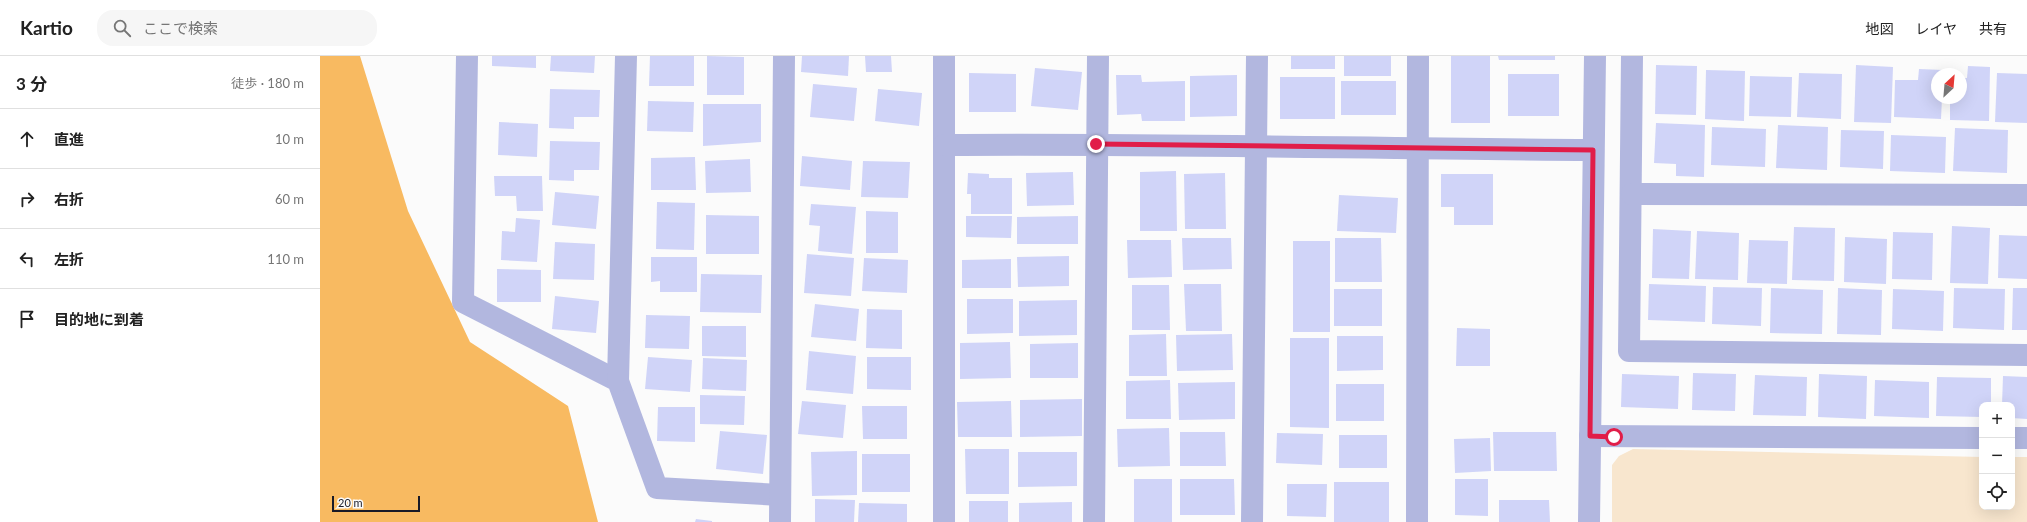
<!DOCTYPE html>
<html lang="ja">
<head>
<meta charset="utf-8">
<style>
  body { margin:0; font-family:Lato,"Noto Sans JP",sans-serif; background:#f6f6f6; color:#222 }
  .controls { position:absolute; right:12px; bottom:12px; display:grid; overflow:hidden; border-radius:8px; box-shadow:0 4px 16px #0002 }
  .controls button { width:36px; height:36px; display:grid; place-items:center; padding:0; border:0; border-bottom:1px solid #e0e0e0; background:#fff; color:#222; font:20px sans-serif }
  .compass { position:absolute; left:1611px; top:12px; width:36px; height:36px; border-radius:50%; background:#fff; box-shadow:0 4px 16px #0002; rotate:26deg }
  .scale { position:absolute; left:12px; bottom:10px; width:88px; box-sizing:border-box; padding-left:4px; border:2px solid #191a27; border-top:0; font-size:11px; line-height:14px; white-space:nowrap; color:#191a27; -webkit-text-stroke:3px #fbfbfb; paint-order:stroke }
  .stop { position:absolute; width:12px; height:12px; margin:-9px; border:3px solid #e11d48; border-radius:50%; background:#fff }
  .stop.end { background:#e11d48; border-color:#fff; box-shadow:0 1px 4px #0008 }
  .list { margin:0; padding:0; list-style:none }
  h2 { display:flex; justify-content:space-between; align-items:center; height:52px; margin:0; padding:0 16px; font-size:17px }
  h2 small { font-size:13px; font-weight:400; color:#767676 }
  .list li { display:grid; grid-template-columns:26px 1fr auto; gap:12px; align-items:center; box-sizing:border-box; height:60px; padding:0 16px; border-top:1px solid #e0e0e0 }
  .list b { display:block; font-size:15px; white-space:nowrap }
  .list em { font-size:13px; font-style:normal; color:#767676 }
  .icon { flex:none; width:22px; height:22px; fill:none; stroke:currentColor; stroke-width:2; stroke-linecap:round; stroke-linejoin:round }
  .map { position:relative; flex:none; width:1707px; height:466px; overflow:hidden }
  header { display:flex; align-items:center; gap:24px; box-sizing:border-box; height:56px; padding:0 20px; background:#fff; border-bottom:1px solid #e0e0e0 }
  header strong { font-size:19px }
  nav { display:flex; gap:22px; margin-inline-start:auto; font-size:14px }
  .search { width:280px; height:36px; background:#f6f6f6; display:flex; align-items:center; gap:10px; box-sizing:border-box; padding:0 14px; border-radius:16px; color:#767676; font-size:15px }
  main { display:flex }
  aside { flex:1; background:#fff }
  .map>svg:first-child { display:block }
</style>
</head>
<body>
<header>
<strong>Kartio</strong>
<div class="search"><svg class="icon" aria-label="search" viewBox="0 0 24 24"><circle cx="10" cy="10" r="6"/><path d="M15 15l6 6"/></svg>ここで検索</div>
<nav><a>地図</a><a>レイヤ</a><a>共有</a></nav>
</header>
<main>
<aside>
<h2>3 分<small>徒歩 · 180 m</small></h2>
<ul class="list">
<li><svg class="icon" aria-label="ahead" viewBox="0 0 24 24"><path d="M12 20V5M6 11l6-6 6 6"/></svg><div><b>直進</b></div><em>10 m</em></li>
<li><svg class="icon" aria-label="right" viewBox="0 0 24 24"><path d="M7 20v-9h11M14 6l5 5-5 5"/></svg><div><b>右折</b></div><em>60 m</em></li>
<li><svg class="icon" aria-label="left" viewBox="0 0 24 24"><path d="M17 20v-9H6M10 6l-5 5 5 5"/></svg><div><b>左折</b></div><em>110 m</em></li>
<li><svg class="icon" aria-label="arrive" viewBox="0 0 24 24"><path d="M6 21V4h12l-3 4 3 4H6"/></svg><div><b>目的地に到着</b></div></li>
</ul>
</aside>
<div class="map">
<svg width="1707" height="466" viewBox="0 0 1707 466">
  <rect width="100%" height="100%" fill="#fbfbfb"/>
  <path fill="#f8e6ce" d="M1313,393L1662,401V451H1692V401H1707V466H1292V409L1299,400Z"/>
  <path fill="#f8ba61" d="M0,0H40L88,155L150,286L248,350L278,466H0Z"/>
  <g fill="#d0d4f8">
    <path d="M172,0H216V12L172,10Z"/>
    <path d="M231,0H275L274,17L230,15Z"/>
    <path d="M330,0H374V30H329Z"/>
    <path d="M387,0L424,1V39H387Z"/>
    <path d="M482,0H529L528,20L481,16Z"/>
    <path d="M545,0H571L572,16H546Z"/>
    <rect x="971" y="0" width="44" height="13"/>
    <rect x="1024" y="0" width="47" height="20"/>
    <rect x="1131" y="0" width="39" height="67"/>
    <path d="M1178,0H1235V4H1179Z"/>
    <path d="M1336,9L1377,10L1376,59L1335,58Z"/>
    <path d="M1536,9L1573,11L1571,67L1534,66Z"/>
    <path d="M1648,10L1670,11L1669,65L1630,64V42H1641V22H1647Z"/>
    <path d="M715,12L762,16L758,54L711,50Z"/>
    <path d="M1599,13L1623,14V18H1617V42H1622L1621,63L1574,61L1575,24H1598Z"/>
    <path d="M1386,14L1425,15L1424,65L1385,63Z"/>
    <path d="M649,17L696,18V56H649Z"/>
    <path d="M1479,17L1522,18L1521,63L1477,61Z"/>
    <path d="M1677,17L1707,18V67L1675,66Z"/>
    <rect x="1188" y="18" width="51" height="42"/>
    <path d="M796,19H821L822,26L865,25V65H822L821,58L797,59Z"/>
    <path d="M917,19V60L870,61V20Z"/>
    <path d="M1430,20L1472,21L1471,61L1429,60Z"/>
    <rect x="960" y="21" width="55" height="42"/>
    <rect x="1021" y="25" width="55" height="34"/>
    <path d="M493,28L537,32L534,65L490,61Z"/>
    <path d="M230,33L280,34L279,61H254V73L229,72Z"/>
    <path d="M558,33L602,37L599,70L555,65Z"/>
    <path d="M328,45L374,46L373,76L327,75Z"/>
    <path d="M383,48H441V86L383,90Z"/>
    <path d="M179,66L218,68L217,101L178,99Z"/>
    <path d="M1336,67L1385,69L1384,121L1356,120V108L1334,107Z"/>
    <path d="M1458,69L1508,71L1507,114L1456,112Z"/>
    <path d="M1392,71L1446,73L1445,111L1391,109Z"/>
    <path d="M1635,72L1688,74L1687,117L1633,115Z"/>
    <path d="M1521,74L1564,75L1563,113L1520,111Z"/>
    <path d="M1571,79L1626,81L1625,117L1570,115Z"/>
    <path d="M230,85L280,86L279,114H254V125L229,124Z"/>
    <path d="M482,100L532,105L530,134L480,130Z"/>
    <path d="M375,101L376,134H331V102Z"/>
    <path d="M430,103L431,136L386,137L385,105Z"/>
    <path d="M543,105L590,106L588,142L541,141Z"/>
    <path d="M856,115L857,175H820V116Z"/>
    <path d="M753,116L754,149L707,150L706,117Z"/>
    <path d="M648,117L669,118V122H692V158H651V138H647Z"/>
    <path d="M905,117L906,173H865L864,118Z"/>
    <path d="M1121,118H1173V169H1134V151H1121Z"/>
    <path d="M174,120H222L223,155H197L196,140H175Z"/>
    <path d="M235,136L279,140L276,173L232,169Z"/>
    <path d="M1019,139L1078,142L1076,177L1017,175Z"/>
    <path d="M337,146L375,147L374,194L336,193Z"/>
    <path d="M491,148L536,151L532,198L498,195L500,170L489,169Z"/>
    <path d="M546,155L578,156V197H546Z"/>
    <path d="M386,159L439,160V198H386Z"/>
    <path d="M646,160H692L691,182L646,181Z"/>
    <path d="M758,160V188H697V161Z"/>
    <path d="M196,162L220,164L217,206L181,204L182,175L195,176Z"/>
    <path d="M1632,170L1670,172L1668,228L1630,227Z"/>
    <path d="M1474,171L1515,172L1514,225L1472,224Z"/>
    <path d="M1333,173L1371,175L1369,223L1332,222Z"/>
    <path d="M1377,175L1419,177L1418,224L1375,223Z"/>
    <path d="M1573,176L1613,177L1612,224L1572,223Z"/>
    <path d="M1679,179L1707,180V223L1678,222Z"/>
    <path d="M1525,181L1567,183L1566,228L1524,226Z"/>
    <path d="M862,182H911L912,213L863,214Z"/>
    <path d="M1015,182H1061L1062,226H1015Z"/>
    <path d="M807,184H851L852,221L808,222Z"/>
    <path d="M1429,184L1468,185L1467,228L1427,227Z"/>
    <rect x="973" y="185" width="37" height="91"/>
    <path d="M235,186L275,188L274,224L233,223Z"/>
    <path d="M487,198L534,202L531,240L484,237Z"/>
    <path d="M749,200V230L698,231L697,201Z"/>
    <path d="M331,201H377V236H340V225L331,226Z"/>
    <path d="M544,202L588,204L587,237L542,235Z"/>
    <path d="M691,203V232H642V204Z"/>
    <path d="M177,213L221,214V246H177Z"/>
    <path d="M381,218L442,219L441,257L380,256Z"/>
    <path d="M864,228H901L902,275H866Z"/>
    <path d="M1329,228L1386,230L1385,266L1328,264Z"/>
    <path d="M812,229H849L850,274H812Z"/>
    <path d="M1393,231L1442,232L1441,270L1392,268Z"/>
    <path d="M1451,232L1503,234L1502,278L1450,277Z"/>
    <path d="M1518,232L1562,234L1561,279L1517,278Z"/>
    <path d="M1634,232L1685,233L1684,274L1633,272Z"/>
    <path d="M1693,232H1707V274H1692Z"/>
    <rect x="1014" y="233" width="48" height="37"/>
    <path d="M1573,233L1624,235L1623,275L1572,273Z"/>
    <path d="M235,240L279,245L276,277L232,273Z"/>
    <path d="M647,243H693V277L647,278Z"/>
    <path d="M757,244V279L699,280V245Z"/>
    <path d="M495,248L539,253L536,285L491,281Z"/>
    <path d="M547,253L582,254V293L546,292Z"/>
    <path d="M326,259L370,260L369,293L325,292Z"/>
    <path d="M382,270H426V301L382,300Z"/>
    <path d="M1137,272L1170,273V310H1136Z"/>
    <path d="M846,278L847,320H809V279Z"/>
    <path d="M912,278L913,314L857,315L856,279Z"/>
    <path d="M1017,280H1063V314L1017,315Z"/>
    <path d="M970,282H1009V372L970,371Z"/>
    <path d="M690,286L691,322L640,323V287Z"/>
    <path d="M758,287V322H710V288Z"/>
    <path d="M489,295L536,300L533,338L486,334Z"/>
    <path d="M328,301L372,304L370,336L325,333Z"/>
    <path d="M547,301H591V334L547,333Z"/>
    <path d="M383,302L427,304L426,335L382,333Z"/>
    <path d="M1373,317L1416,318L1415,355L1372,354Z"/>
    <path d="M1302,318L1359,320L1358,353L1301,351Z"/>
    <path d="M1499,318L1547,320L1546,363L1498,361Z"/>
    <path d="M1435,319L1487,321L1486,360L1433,359Z"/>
    <path d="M1683,320L1707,321V363L1692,362V349H1682Z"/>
    <path d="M1617,321L1671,322V349H1662V361L1616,360Z"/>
    <path d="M850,324L851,363H806V325Z"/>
    <path d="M1555,324L1609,326V362L1554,360Z"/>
    <path d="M915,326V363L859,364L858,327Z"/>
    <rect x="1016" y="328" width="48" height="37"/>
    <path d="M380,339L425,340L424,369L380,368Z"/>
    <path d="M762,343V380L700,381V344Z"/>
    <path d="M482,345L526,349L523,382L478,378Z"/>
    <path d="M691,345L692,381H638L637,346Z"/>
    <path d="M542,350H587V383H543Z"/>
    <path d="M338,351H375V386L337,385Z"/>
    <path d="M849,372L850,410L798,411L797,373Z"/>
    <path d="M400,375L447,379L443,418L396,413Z"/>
    <path d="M860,376H905L906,410H860Z"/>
    <path d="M1173,376H1236L1237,415H1174Z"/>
    <path d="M957,377L1003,378L1002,409L956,407Z"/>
    <rect x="1019" y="379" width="48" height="33"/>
    <path d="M1170,382L1171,415L1135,417L1134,383Z"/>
    <path d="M645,393H689V438H646Z"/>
    <path d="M537,395V439L492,440L491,396Z"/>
    <path d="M698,396H757V430L698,431Z"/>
    <rect x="542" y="398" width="48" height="38"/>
    <rect x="814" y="423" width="38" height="43"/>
    <path d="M860,423H914L915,459H860Z"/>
    <path d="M1135,423H1168V460L1135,459Z"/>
    <rect x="1014" y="426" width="55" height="40"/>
    <path d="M967,428H1007L1006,461L967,460Z"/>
    <path d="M495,443L535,444L534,466H495Z"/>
    <path d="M1179,444H1229L1230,466H1179Z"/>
    <rect x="649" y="445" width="39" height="21"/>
    <path d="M752,446V466H699V447Z"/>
    <path d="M539,447L587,448V466H538Z"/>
    <path d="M376,463L392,465V466H375Z"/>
  </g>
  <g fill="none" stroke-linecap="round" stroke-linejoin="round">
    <g stroke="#b2b7df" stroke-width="22">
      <path d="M147,0L143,246L298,325L337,432L460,439"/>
      <path d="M624,0V466"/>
      <path d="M1312,0L1309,295L1707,299"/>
      <path d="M624,89C840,87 1056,93 1273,94"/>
      <path d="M1312,138L1707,139"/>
      <path d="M298,325L306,0"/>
      <path d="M1270,380L1662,382"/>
      <path d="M1692,382H1707"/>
      <path d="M460,466L464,0"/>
      <path d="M774,466L778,0"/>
      <path d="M932,466L937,0"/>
      <path d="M1097,466L1098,0"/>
      <path d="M1269,466L1275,0"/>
    </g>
  </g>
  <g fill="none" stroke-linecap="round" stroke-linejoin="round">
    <path stroke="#e11d48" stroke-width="5" d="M776,88L1273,94L1270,380L1294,381"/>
  </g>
</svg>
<div class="controls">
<button>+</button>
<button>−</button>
<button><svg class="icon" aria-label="locate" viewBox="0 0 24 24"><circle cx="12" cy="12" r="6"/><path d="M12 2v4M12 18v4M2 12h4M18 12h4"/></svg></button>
</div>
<svg class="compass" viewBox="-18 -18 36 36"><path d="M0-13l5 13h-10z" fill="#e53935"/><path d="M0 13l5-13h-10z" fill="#767676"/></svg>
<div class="scale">20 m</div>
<div class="stop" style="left:1294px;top:381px"></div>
<div class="stop end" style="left:776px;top:88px"></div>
</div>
</main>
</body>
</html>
